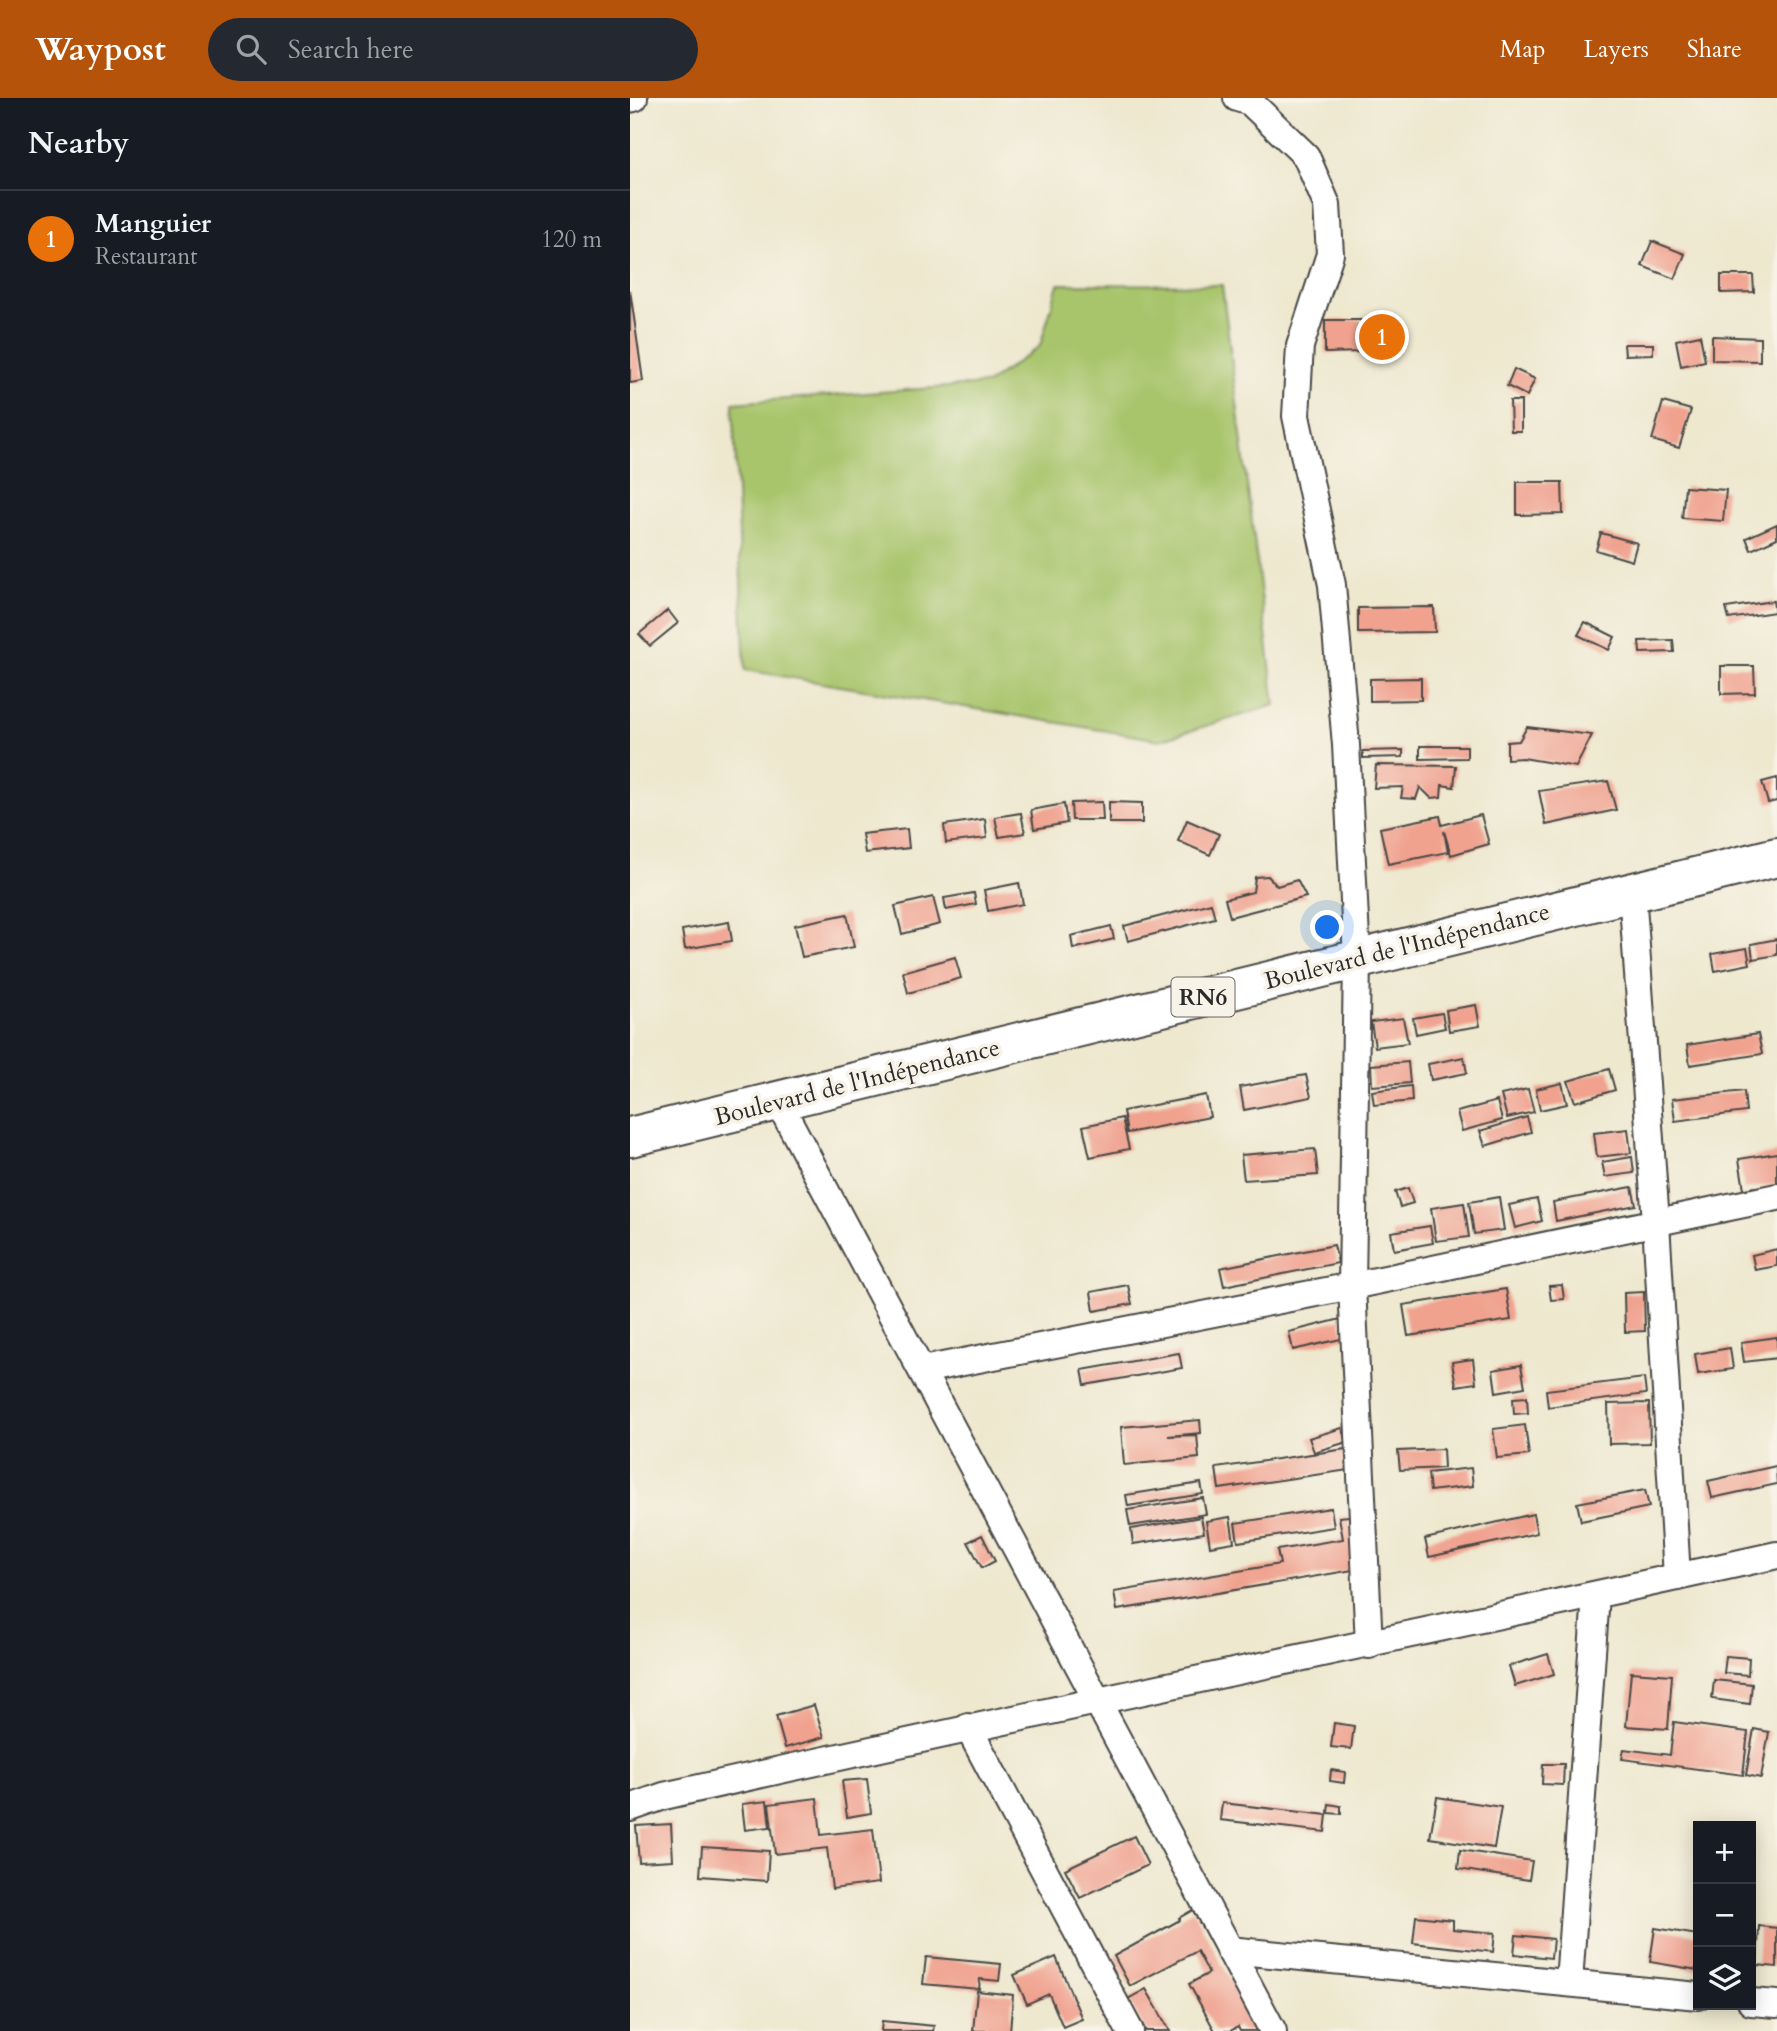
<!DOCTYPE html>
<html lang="en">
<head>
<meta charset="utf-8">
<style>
  body { margin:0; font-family:Cardo,serif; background:#242831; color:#f1f3f6 }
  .controls { position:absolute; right:21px; bottom:21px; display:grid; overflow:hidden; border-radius:0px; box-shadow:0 4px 18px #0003 }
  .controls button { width:63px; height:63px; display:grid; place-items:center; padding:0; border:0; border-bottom:2px solid #363941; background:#171b24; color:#f1f3f6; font:35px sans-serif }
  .you { position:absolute; left:698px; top:830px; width:24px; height:24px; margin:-18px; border:5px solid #fff; border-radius:50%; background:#1a73e8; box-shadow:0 0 0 10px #1a73e833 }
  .badge { display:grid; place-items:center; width:46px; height:46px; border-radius:50%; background:#b45309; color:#fff; font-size:23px; font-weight:700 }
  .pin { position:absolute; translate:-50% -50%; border:4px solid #fff; box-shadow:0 2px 7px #0006 }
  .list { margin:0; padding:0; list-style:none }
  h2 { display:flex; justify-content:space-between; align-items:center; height:91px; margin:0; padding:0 28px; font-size:30px }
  h2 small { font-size:23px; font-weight:400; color:#9ea1a6 }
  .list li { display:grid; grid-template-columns:46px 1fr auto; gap:21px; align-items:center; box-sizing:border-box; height:98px; padding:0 28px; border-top:2px solid #363941 }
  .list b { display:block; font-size:26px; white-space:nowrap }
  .list p { margin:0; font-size:23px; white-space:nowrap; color:#9ea1a6 }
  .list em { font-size:23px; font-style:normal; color:#9ea1a6 }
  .icon { flex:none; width:38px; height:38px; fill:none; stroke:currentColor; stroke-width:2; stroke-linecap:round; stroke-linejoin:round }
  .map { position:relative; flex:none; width:1147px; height:1933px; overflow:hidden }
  header { display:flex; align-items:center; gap:42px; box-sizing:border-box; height:98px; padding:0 35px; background:#b45309; color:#fff }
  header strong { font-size:33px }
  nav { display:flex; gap:38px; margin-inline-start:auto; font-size:24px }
  .search { width:490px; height:63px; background:#242831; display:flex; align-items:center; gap:18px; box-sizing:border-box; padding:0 24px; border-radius:38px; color:#9ea1a6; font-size:26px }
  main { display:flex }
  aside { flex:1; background:#171b24 }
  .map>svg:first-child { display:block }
</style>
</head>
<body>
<header>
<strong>Waypost</strong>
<div class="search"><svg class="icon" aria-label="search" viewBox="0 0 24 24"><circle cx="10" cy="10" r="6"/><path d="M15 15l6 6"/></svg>Search here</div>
<nav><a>Map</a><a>Layers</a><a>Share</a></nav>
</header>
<main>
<aside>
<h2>Nearby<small></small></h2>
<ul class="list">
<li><span class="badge" style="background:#e8710a">1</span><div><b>Manguier</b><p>Restaurant</p></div><em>120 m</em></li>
</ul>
</aside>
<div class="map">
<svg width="1147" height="1933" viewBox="0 0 1147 1933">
  <rect width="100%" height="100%" fill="#f7f3e8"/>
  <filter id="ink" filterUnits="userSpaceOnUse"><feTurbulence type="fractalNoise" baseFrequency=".0143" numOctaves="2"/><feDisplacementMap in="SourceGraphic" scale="14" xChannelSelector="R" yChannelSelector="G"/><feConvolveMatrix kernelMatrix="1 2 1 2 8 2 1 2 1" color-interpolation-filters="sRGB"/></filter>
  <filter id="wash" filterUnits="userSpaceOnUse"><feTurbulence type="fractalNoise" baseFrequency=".00686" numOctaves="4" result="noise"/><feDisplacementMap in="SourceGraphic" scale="28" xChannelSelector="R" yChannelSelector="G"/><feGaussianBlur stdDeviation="1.57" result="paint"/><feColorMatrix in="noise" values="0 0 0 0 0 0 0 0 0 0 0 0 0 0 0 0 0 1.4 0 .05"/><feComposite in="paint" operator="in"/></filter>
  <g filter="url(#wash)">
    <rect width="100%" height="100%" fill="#eee8cf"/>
    <path fill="#a8c56c" stroke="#6a784c" stroke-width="2" d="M428,186L592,187L645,607L530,642L115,572L103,305L357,286L410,248Z"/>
    <g id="blocks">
      <g fill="#f0a28f">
        <path d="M1022,143L1055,156L1045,181L1012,168Z"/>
        <path d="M1091,177H1123L1124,194L1091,195Z"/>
        <path d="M0,192L13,283L0,285Z"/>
        <path d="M695,222H731L732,254L695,255Z"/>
        <path d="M1070,237L1075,263L1051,268L1046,242Z"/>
        <path d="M1082,238L1130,240V263L1082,262Z"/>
        <path d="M994,246H1023V256L995,257Z"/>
        <path d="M884,271L905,281L897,298L877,288Z"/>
        <path d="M880,303H891V333H881Z"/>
        <path d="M1033,304L1061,312L1049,350L1022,342Z"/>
        <path d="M887,384H932L933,416L887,417Z"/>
        <path d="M1055,389L1096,392L1093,423L1052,420Z"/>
        <path d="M1147,426V440L1121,452L1116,440Z"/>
        <path d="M971,435L1007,445L1002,463L966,452Z"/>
        <path d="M1143,503L1145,514L1099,521L1096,510Z"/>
        <path d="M804,509L805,534L728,535V510Z"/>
        <path d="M38,512L48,525L20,548L9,536Z"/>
        <path d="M955,524L985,539L979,552L948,537Z"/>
        <path d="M1043,542L1044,554L1010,555L1009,543Z"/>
        <path d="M1091,568H1124L1125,595L1091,596Z"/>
        <path d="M791,580V602L740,603V581Z"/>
        <path d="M897,629L962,637L946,669L893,660L877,661V644L889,643Z"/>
        <path d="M790,648H837V660L790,661Z"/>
        <path d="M773,652V659L733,660V653Z"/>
        <path d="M746,667L826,668L824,689L812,687L811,699L801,700L790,689L786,701L771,700L773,689L744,690Z"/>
        <path d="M1147,680V703L1138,705L1132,684Z"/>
        <path d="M978,683L986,712L916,727L909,693Z"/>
        <path d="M472,704L473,722H442L441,705Z"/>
        <path d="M479,704L512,705V725H479Z"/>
        <path d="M434,706L437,725L404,731L401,712Z"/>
        <path d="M391,715L395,735L369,739L365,719Z"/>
        <path d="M851,717L859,746L821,757L814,733L818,754L758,766L750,730L810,718L812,727Z"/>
        <path d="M355,721L357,740L316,745L314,727Z"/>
        <path d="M557,722L589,736L580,757L548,743Z"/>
        <path d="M277,731L279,750L235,755L232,736Z"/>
        <path d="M638,778L647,788L667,782L676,799L600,819L595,801L623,794L625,779Z"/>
        <path d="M389,785L393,806L358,813L354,792Z"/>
        <path d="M344,795L346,806L316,812L314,800Z"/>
        <path d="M303,799L310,826L272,836L265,808Z"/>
        <path d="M581,805L585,820L498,843L494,828Z"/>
        <path d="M217,816L224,849L172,859L165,827Z"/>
        <path d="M99,824L102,843L55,851L52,832Z"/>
        <path d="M481,828L484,841L443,851L441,838Z"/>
        <path d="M1147,841V857L1123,861L1121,846Z"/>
        <path d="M1117,850L1120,866L1085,873L1082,856Z"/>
        <path d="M325,859L331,880L278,895L273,874Z"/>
        <path d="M846,907L850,928L819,933L816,912Z"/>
        <path d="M812,915L815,930L786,936L783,920Z"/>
        <path d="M773,920L778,945L745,949L741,924Z"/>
        <path d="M1128,936L1132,956L1060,967L1057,947Z"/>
        <path d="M834,959L837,975L801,982L798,966Z"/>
        <path d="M778,964L780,985L742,988L741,967Z"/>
        <path d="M979,971L985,992L945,1004L938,983Z"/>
        <path d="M676,977L681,999L614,1012L610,989Z"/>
        <path d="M932,985L937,1006L910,1012L906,991Z"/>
        <path d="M781,988L782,1003L744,1007L742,993Z"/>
        <path d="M898,991L904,1014L877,1020L871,997Z"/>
        <path d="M1114,993L1116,1014L1045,1023L1042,1001Z"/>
        <path d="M576,997L580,1019L497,1035L493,1013Z"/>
        <path d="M867,1003L872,1022L832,1033L827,1014Z"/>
        <path d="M897,1019L901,1034L855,1048L850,1033Z"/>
        <path d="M492,1020L499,1051L460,1059L453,1028Z"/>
        <path d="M998,1031L1001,1055L967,1059L964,1035Z"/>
        <path d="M685,1051L688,1077L614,1082L611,1057Z"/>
        <path d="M1147,1055V1086L1114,1091L1109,1061Z"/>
        <path d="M1002,1059L1004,1075L975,1079L972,1064Z"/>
        <path d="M1002,1089L1006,1107L926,1123L923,1104Z"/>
        <path d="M778,1090L783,1105L770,1109L765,1094Z"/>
        <path d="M869,1099L874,1132L844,1136L839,1104Z"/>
        <path d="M907,1101L912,1123L885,1130L879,1107Z"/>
        <path d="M834,1105L839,1139L806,1143L801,1110Z"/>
        <path d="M800,1128L803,1145L764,1152L761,1134Z"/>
        <path d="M704,1147L708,1165L594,1188L590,1170Z"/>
        <path d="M1147,1151V1168L1125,1172L1122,1157Z"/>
        <path d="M498,1187L502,1206L464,1213L461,1194Z"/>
        <path d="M932,1187L934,1201L921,1202L919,1188Z"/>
        <path d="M876,1191L881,1222L778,1238L773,1207Z"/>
        <path d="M1014,1194L1015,1233L995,1234L994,1195Z"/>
        <path d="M711,1221L715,1240L663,1252L659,1234Z"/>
        <path d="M1147,1239V1260L1114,1264L1111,1244Z"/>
        <path d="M1100,1250L1103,1271L1068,1276L1065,1256Z"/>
        <path d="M549,1255L552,1270L455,1287L452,1272Z"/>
        <path d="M843,1261L846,1285L826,1288L822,1264Z"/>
        <path d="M891,1267L895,1289L866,1294L863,1272Z"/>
        <path d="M1014,1280L1016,1296L918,1309L916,1292Z"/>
        <path d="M897,1299L898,1315L884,1316L883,1300Z"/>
        <path d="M1019,1305L1020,1345L979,1346L978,1306Z"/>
        <path d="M570,1322L571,1335L538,1338L567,1337L569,1360L494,1367L491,1329Z"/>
        <path d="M895,1327L899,1357L867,1360L863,1331Z"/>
        <path d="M712,1330L717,1344L684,1354L679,1340Z"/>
        <path d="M716,1351L719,1372L589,1391L586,1370Z"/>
        <path d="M813,1351L814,1370L770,1372L768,1353Z"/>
        <path d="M1146,1368L1147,1386L1082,1400L1078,1383Z"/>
        <path d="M841,1370L843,1388L800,1393L798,1375Z"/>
        <path d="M571,1385L573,1396L498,1408L496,1397Z"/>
        <path d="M1015,1392L1019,1409L951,1423L947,1405Z"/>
        <path d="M573,1400L576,1416L500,1428L497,1412Z"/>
        <path d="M701,1410L704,1429L608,1444L605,1425Z"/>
        <path d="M903,1416L907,1435L799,1459L795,1441Z"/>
        <path d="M719,1418L729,1471L487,1512L484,1494L650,1466L647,1452L713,1441L709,1419Z"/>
        <path d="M571,1419L574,1435L503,1446L501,1431Z"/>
        <path d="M600,1419L604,1444L580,1448L576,1423Z"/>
        <path d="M352,1437L365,1463L352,1470L338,1444Z"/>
        <path d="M918,1556L924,1576L885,1588L879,1568Z"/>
        <path d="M1096,1558L1119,1560L1118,1577L1094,1575Z"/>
        <path d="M1001,1574L1042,1577L1038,1631L996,1628Z"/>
        <path d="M1084,1582L1122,1586L1120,1606L1082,1601Z"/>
        <path d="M184,1607L194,1639L155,1650L146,1618Z"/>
        <path d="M1044,1624L1118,1634L1113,1677L992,1661L994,1651L1040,1657Z"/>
        <path d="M704,1625L724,1628L721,1651L701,1649Z"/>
        <path d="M1124,1631L1139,1634L1131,1680L1116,1677Z"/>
        <path d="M913,1666H934L933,1687L912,1686Z"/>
        <path d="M701,1672L715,1674L714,1685L700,1683Z"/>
        <path d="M237,1681L241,1715L217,1719L212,1683Z"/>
        <path d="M807,1699L871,1709L864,1750L800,1740Z"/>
        <path d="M187,1700L191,1737L243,1731L249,1785L202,1791L197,1750L145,1756L139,1706Z"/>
        <path d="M137,1703L140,1729L115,1732L112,1706Z"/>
        <path d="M592,1705L697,1717L695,1734L590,1722Z"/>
        <path d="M699,1706L711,1708V1716L698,1715Z"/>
        <path d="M41,1726L43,1762L9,1764L6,1728Z"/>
        <path d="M504,1738L518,1767L450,1800L435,1771Z"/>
        <path d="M72,1749L139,1753L137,1783L70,1778Z"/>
        <path d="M830,1752L902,1763L899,1782L828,1771Z"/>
        <path d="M563,1812L628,1933H610L608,1929L600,1933H585L559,1886L579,1875L567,1853L500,1888L484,1858L550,1822L549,1820Z"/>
        <path d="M786,1818L823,1822V1831L865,1835L863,1854L783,1845Z"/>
        <path d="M1129,1828L1147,1830V1869L1127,1867Z"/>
        <path d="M1025,1830L1068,1837V1872L1020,1864Z"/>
        <path d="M886,1837L923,1841L921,1860L884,1856Z"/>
        <path d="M296,1859L371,1866L369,1883L350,1881L349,1891L293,1886Z"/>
        <path d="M426,1859L452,1921L433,1929L419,1896L397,1906L384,1877Z"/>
        <path d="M516,1891L540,1933H516L498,1901Z"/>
        <path d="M347,1893L383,1897L380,1933H343Z"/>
        <path d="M252,1923L304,1928L303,1933H251Z"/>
      </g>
    </g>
  </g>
  <g filter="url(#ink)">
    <use href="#blocks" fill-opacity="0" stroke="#484744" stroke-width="2"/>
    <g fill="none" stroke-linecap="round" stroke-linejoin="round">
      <defs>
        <g id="street">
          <path d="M607,0L620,4L676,58L697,107L700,156L670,248L666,318L702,487L716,647L727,861L722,1188L739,1547"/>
          <path d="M0,1L4,0"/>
          <path d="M1002,793L1026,1124L1047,1479"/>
          <path d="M148,1003L643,1933"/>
          <path d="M292,1272L722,1188L1147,1099"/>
          <path d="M338,1629L500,1933"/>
          <path d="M0,1710L34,1698C404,1614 776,1539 1147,1457"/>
          <path d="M599,1852L1068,1898"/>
          <path d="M939,1885L966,1497"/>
          <path d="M1121,1904L1147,1906"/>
        </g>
        <path id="highway" d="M0,1039L1147,759"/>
      </defs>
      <use href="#street" stroke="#484744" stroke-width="30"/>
      <use href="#highway" stroke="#484744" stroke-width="42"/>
      <use href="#street" stroke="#fff" stroke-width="26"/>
      <use href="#highway" stroke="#fff" stroke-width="38"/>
    </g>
  </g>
  <g text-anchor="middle" stroke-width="7" stroke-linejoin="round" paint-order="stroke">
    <rect fill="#f7f3e8" stroke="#686764" stroke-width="2" x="541.5" y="879.5" width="63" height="39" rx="5"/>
    <g font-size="23" font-weight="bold" fill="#2b2b2b">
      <text x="573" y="907">RN6</text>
    </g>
    <g font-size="24" fill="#2b2b2b" stroke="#f7f3e8">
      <text transform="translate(777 848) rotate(-14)" y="8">Boulevard de l'Indépendance</text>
      <text transform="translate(227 984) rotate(-14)" y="8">Boulevard de l'Indépendance</text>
    </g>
  </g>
</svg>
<div class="controls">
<button>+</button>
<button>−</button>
<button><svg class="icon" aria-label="layers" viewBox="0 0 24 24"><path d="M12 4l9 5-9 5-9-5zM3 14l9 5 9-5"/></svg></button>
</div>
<div class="you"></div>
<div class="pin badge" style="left:752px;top:239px;background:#e8710a">1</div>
</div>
</main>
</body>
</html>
